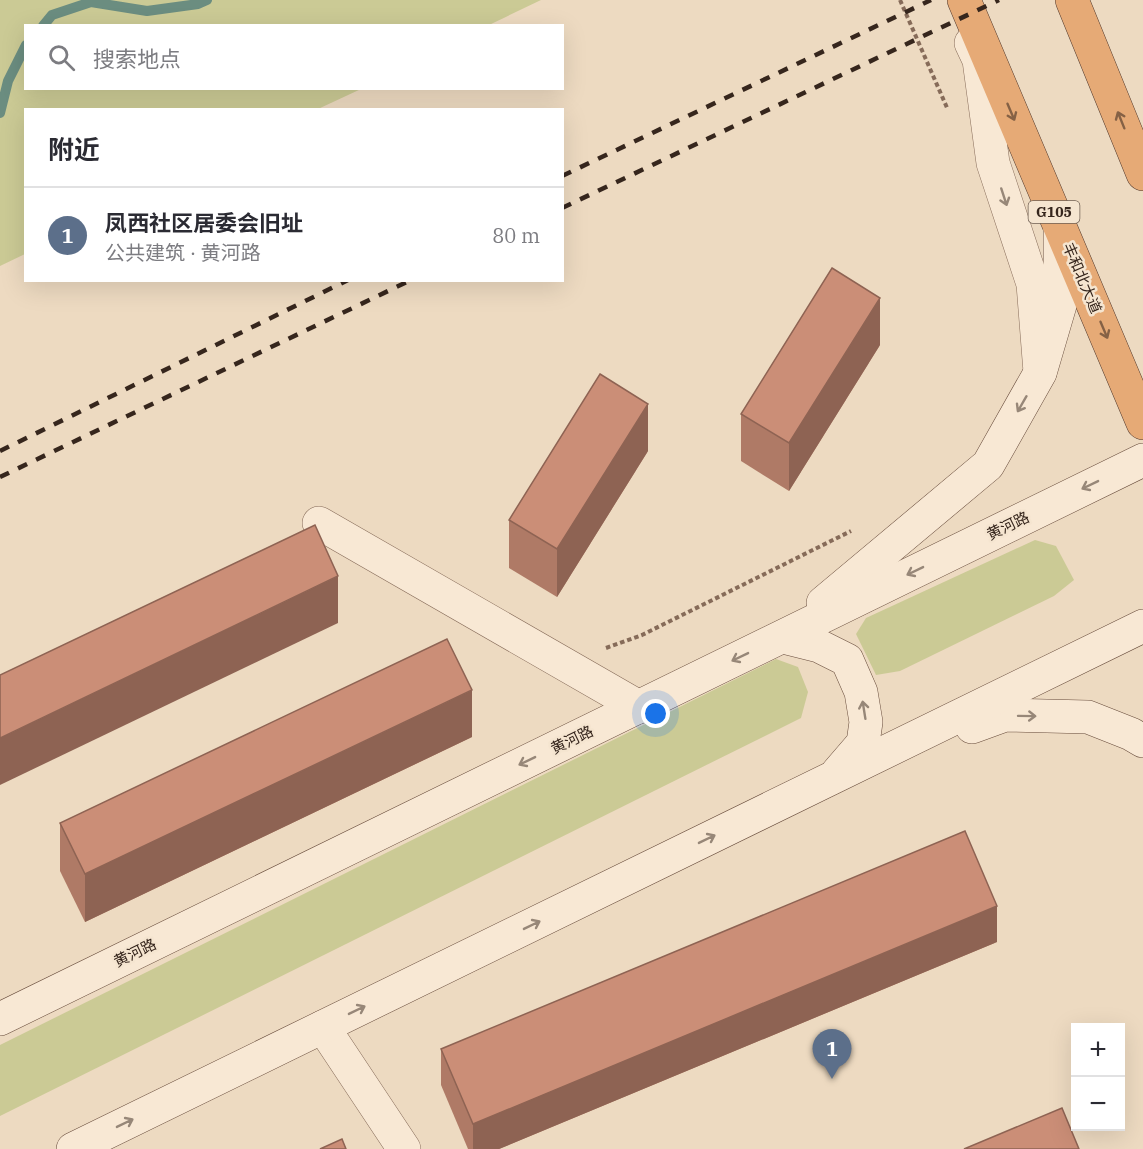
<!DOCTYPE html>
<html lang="zh">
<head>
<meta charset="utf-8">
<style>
  body { margin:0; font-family:"IBM Plex Serif","Noto Sans SC",serif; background:#f7f7f7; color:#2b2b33 }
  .controls { position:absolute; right:18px; bottom:18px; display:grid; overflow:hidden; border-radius:0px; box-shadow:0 6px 24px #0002 }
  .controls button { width:54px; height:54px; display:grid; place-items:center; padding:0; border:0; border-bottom:2px solid #e1e1e2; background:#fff; color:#2b2b33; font:30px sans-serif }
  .you { position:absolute; left:656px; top:714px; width:21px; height:21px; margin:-15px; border:4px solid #fff; border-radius:50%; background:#1a73e8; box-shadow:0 0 0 9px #1a73e833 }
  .badge { display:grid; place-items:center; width:39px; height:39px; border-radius:50%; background:#1a73e8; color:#fff; font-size:20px; font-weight:700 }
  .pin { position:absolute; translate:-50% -50px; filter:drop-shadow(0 2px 3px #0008) }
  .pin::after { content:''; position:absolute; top:32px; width:21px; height:18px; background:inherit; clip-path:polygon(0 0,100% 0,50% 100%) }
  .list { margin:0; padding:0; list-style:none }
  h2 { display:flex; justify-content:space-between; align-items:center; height:78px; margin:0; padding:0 24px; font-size:26px }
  h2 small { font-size:20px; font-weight:400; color:#7c7c81 }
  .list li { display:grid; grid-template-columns:39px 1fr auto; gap:18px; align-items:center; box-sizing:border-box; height:96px; padding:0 24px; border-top:2px solid #e1e1e2 }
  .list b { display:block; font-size:22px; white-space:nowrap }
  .list p { margin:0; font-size:20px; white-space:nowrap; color:#7c7c81 }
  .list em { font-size:20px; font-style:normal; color:#7c7c81 }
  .icon { flex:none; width:33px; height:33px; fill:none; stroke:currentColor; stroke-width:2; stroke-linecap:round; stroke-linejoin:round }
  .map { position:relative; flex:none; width:1143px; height:1149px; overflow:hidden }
  .search { position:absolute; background:#fff; box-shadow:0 6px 24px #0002; left:24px; top:24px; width:540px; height:66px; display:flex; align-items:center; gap:15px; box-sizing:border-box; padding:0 21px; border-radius:0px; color:#7c7c81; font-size:22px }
  .panel { position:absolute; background:#fff; box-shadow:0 6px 24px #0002; left:24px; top:108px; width:540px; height:174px; border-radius:0px }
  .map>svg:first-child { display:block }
</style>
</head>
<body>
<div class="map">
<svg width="1143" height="1149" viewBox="0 0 1143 1149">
  <rect width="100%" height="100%" fill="#eddac1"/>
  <g fill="#cbca95">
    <path d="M0,0H541L489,25L26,26V88L361,89L318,109L26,110L25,254L0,266Z"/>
    <path d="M1035,540L1056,546L1074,580L1054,596L900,671L876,675L856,634L866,618Z"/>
    <path d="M776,659L798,667L808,692L801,718L0,1116V1045Z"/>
  </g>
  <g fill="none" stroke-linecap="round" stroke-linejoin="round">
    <g stroke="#6b8d80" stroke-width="10">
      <path d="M43,26L52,15L91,2L147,11L198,4L207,0"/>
      <path d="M0,113L8,81L26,45"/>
    </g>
    <defs>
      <g id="minor">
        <path d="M319,523L639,707"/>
        <path d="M323,1027L404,1149"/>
      </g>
      <path id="tertiary" d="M971,43L979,60L993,163L1033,284L1040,372"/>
      <g id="secondary">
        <path d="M823,603L988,465L1040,373L1060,305V228"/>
        <path d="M783,637L819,646L847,660L861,692L866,722L863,743L838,772"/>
        <path d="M972,727L1005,715L1088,717L1131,734L1143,741"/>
        <path d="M0,1019L1143,460"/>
        <path d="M73,1149L1143,626"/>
      </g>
      <g id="trunk">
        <path d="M964,0L1143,423"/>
        <path d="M1072,0L1143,174"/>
      </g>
    </defs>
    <use href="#minor" stroke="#866b59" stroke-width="34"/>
    <use href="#tertiary" stroke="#866b59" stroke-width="34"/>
    <use href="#secondary" stroke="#684c3c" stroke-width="34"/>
    <use href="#trunk" stroke="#543a2d" stroke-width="34"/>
    <g stroke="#866b59" stroke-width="4" stroke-dasharray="4.5 3" stroke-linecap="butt">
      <path d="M900,0L948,110"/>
      <path d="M606,648L642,635L851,531"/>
    </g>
    <use href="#minor" stroke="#f8e8d4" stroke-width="33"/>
    <use href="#tertiary" stroke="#f8e8d4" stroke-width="33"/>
    <use href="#secondary" stroke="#f8e8d4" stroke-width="33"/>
    <use href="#trunk" stroke="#e6aa76" stroke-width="33"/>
    <g stroke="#36261d" stroke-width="4.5" stroke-dasharray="10 10" stroke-linecap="butt">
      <path d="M562,176L931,0"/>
      <path d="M562,208L999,0"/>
      <path d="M0,451L348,280"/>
      <path d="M0,477L411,280"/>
    </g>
  </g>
  <g fill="#af7a66">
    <path d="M880,345L789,491L741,461V414Z"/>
    <path d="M648,451L557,597L509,568V520Z"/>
    <path d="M472,737L85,922L60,871V823Z"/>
    <path d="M997,942L499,1149H468L441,1085V1049Z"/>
  </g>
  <g fill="#8e6353">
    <path d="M880,298V345L789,491V443Z"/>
    <path d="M648,404V451L557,597V549Z"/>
    <path d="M338,576V623L0,785V738Z"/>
    <path d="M472,690V737L85,922V874Z"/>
    <path d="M997,906V942L499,1149H473V1124Z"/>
  </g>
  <g fill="#cb8e77" stroke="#8e6353" stroke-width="1.5">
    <path d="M832,268L880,298L789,443L741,414Z"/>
    <path d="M600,374L648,404L557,549L509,520Z"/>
    <path d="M315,525L338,576L0,738V675Z"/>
    <path d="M447,639L472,690L85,874L60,823Z"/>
    <path d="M965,831L997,906L473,1124L441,1049Z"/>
    <path d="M1062,1108L1079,1149H964Z"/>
    <path d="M342,1139L346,1149H320Z"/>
  </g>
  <defs><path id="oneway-shaft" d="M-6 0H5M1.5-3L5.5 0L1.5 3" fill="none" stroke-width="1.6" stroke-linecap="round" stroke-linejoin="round" transform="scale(1.5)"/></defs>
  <g stroke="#856145">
    <use href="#oneway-shaft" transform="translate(1011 112) rotate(67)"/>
    <use href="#oneway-shaft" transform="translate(1121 120) rotate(-112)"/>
    <use href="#oneway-shaft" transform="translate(1104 330) rotate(67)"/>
  </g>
  <g stroke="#978778">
    <use href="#oneway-shaft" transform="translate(1004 197) rotate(72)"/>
    <use href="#oneway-shaft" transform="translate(1022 404) rotate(120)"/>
    <use href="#oneway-shaft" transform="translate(1090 485) rotate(154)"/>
    <use href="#oneway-shaft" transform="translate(915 571) rotate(154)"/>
    <use href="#oneway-shaft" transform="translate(740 657) rotate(154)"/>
    <use href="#oneway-shaft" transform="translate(864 710) rotate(-99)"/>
    <use href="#oneway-shaft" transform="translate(1027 716) rotate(1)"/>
    <use href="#oneway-shaft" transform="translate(527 761) rotate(154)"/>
    <use href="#oneway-shaft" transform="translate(707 839) rotate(-26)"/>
    <use href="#oneway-shaft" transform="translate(532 925) rotate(-26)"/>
    <use href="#oneway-shaft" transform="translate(357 1010) rotate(-26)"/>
    <use href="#oneway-shaft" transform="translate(125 1123) rotate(-26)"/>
  </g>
  <g text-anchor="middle" stroke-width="5" stroke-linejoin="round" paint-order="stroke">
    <rect fill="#f5e5d0" stroke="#6f5f53" stroke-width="1.5" x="1028.5" y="201" width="51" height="22" rx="4.5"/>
    <g font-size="14" font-weight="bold" fill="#36261d">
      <text x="1054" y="217">G105</text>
    </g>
    <g font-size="15" fill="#36261d" stroke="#f5e5d0">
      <text transform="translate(1082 278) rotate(67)" y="5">丰和北大道</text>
      <text transform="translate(1008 526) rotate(-26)" y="5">黄河路</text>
      <text transform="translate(572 740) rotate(-26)" y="5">黄河路</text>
      <text transform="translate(135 953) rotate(-26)" y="5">黄河路</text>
    </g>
  </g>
</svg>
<div class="controls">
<button>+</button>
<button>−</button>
</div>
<div class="you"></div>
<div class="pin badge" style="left:832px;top:1079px;background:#5c6f8a">1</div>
<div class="search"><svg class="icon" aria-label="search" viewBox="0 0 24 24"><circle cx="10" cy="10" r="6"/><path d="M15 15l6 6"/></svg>搜索地点</div>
<section class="panel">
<h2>附近<small></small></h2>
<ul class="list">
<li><span class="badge" style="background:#5c6f8a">1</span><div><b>凤西社区居委会旧址</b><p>公共建筑 · 黄河路</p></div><em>80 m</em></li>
</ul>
</section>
</div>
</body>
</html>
